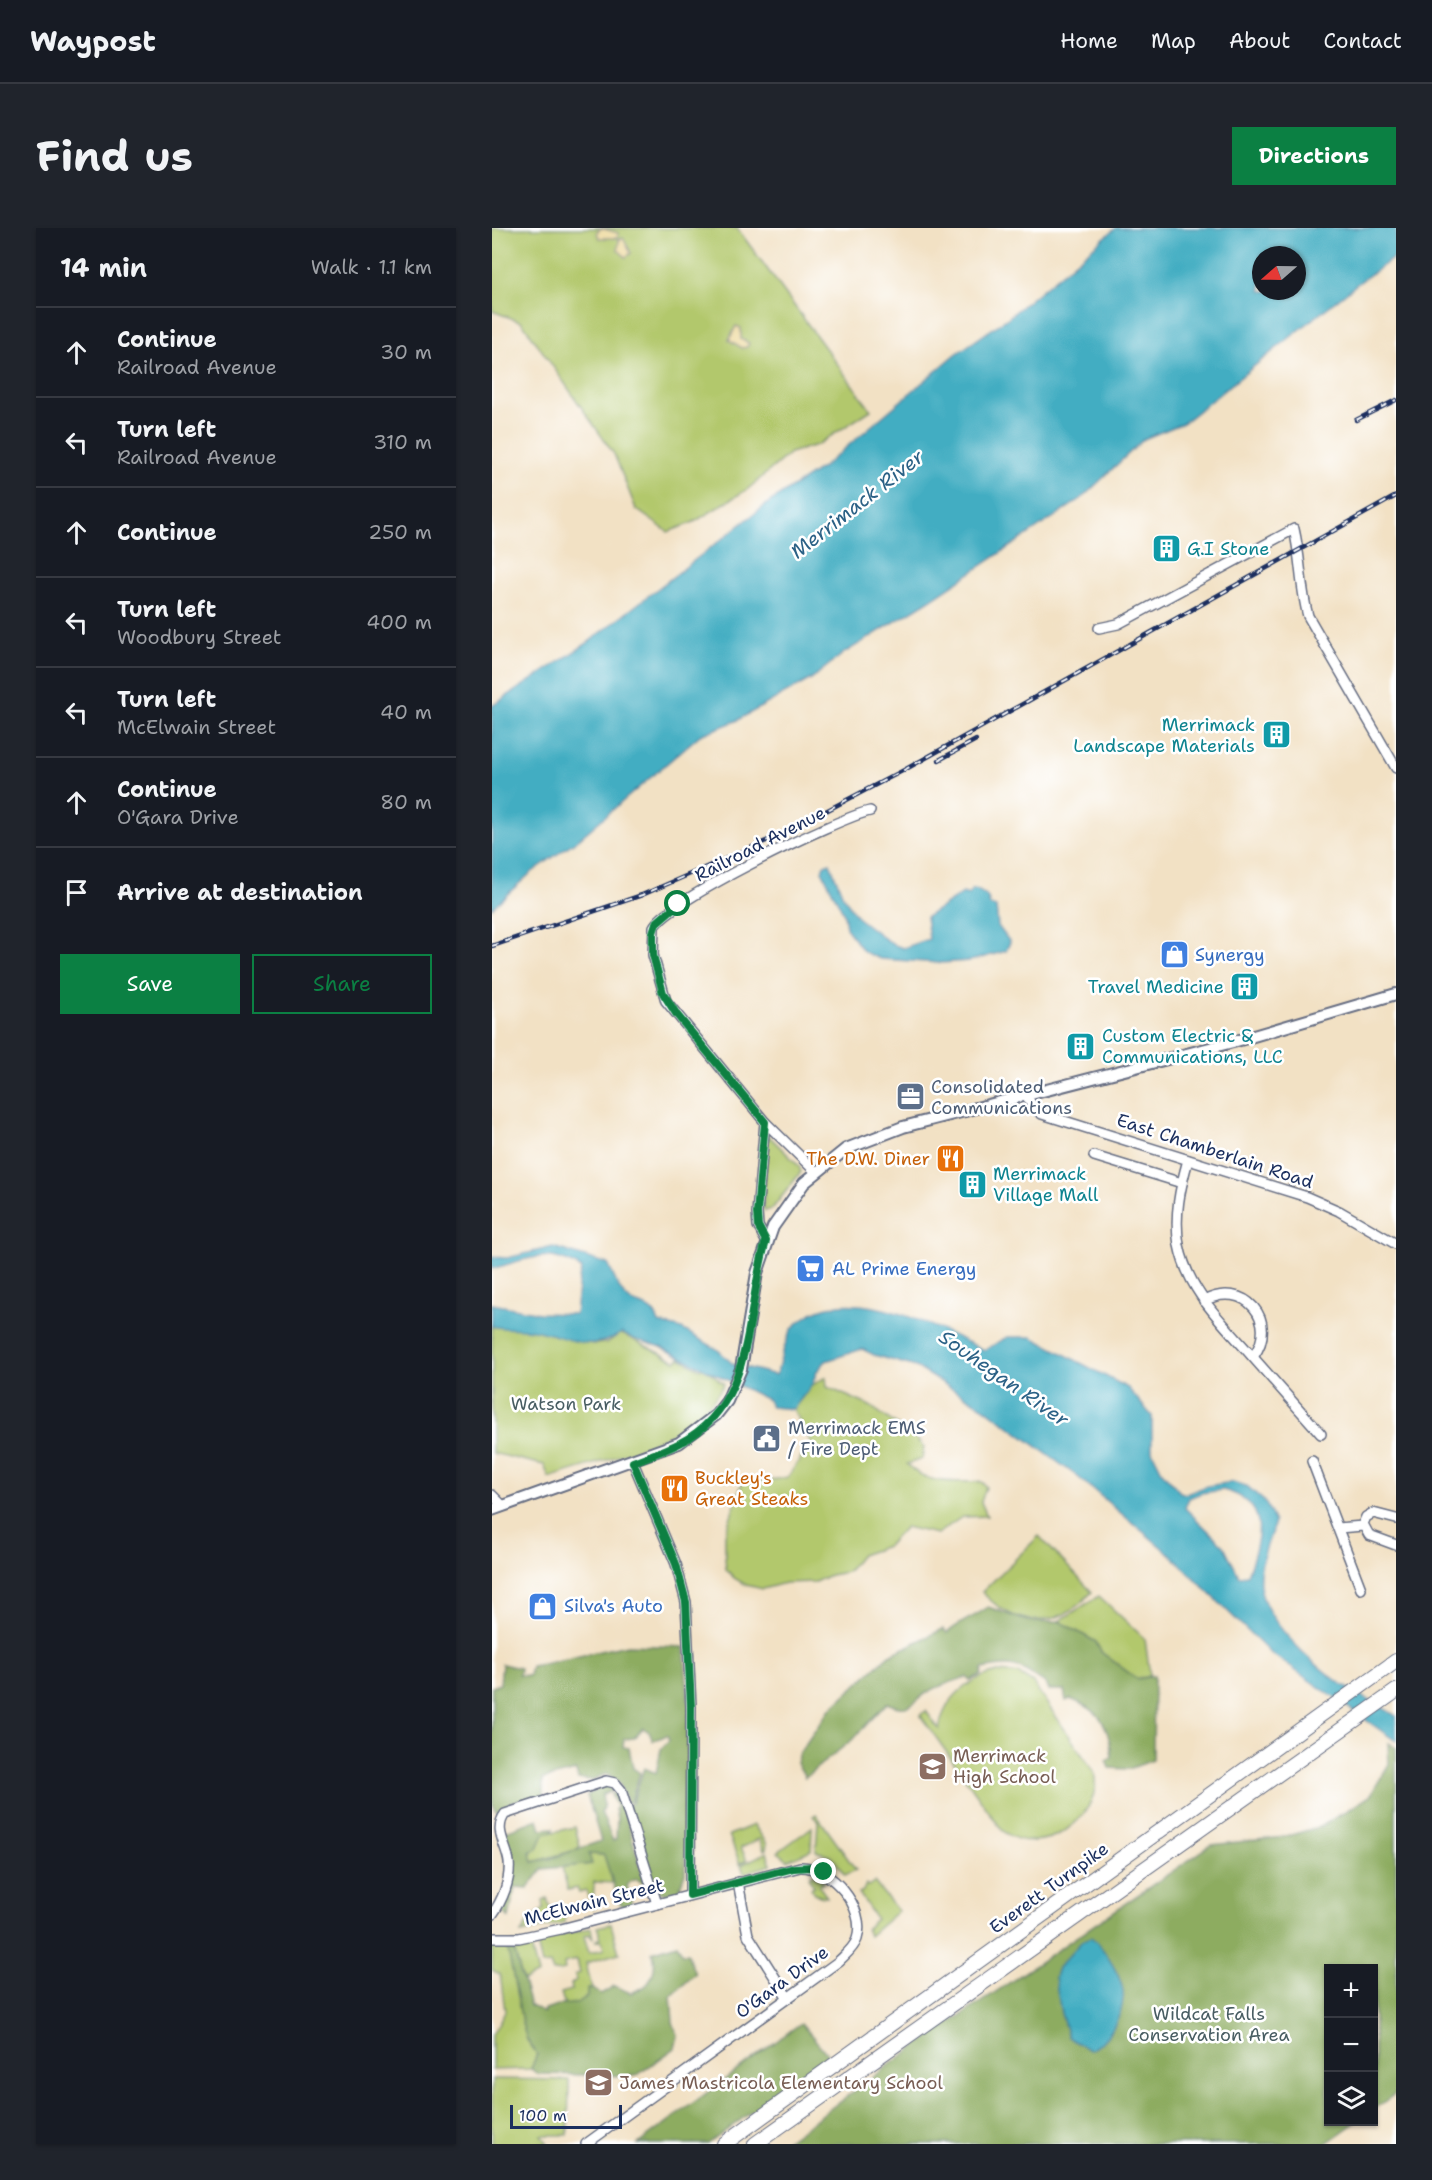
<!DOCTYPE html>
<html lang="en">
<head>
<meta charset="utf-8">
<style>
  body { margin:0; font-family:"Shantell Sans",sans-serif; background:#20242c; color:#f1f3f6 }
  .controls { position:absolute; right:18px; bottom:18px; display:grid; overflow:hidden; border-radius:0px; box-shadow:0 2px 4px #0004 }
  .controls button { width:54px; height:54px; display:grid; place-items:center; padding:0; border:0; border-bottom:2px solid #363941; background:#171b24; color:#f1f3f6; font:30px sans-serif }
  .compass { position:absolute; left:760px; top:18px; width:54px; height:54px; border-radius:50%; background:#171b24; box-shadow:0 2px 4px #0004; rotate:250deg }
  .scale { position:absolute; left:18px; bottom:15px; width:112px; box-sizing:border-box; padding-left:6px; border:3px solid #1b2f5e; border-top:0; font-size:16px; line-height:21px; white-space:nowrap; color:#1b2f5e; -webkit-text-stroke:4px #fff; paint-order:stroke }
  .stop { position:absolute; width:18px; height:18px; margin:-14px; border:4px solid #0b8043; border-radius:50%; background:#fff }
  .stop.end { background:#0b8043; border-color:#fff; box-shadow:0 2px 6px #0008 }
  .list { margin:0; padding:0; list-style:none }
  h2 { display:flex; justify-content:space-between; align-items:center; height:78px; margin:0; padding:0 24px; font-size:26px }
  h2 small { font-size:20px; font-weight:400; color:#9ea1a6 }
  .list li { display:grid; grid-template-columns:39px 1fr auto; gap:18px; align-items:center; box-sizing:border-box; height:90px; padding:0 24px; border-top:2px solid #363941 }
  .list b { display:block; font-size:22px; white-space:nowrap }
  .list p { margin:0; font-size:20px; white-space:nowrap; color:#9ea1a6 }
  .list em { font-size:20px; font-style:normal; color:#9ea1a6 }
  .actions { display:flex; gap:12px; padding:18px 24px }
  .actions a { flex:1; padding:14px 0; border:2px solid #0b8043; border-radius:0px; text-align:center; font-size:21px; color:#0b8043 }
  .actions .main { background:#0b8043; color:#fff }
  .icon { flex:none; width:33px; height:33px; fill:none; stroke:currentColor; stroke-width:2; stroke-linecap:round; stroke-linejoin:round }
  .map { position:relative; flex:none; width:904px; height:1916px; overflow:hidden; border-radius:0px }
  header { display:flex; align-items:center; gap:36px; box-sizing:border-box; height:84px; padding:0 30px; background:#171b24; border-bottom:2px solid #363941 }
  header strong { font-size:28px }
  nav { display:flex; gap:33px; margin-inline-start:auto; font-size:21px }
  .intro { display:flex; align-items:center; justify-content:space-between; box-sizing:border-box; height:144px; padding:0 36px }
  h1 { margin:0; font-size:42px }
  .button { padding:15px 27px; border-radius:0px; background:#0b8043; color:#fff; font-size:21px; font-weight:700 }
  main { display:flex; gap:36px; padding:0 36px }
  aside { flex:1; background:#171b24; border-radius:0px; box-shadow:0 2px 4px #0004 }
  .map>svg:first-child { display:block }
</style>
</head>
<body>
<header>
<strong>Waypost</strong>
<nav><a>Home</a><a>Map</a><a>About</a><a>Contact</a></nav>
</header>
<div class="intro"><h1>Find us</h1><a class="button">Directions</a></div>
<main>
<aside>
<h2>14 min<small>Walk · 1.1 km</small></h2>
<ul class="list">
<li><svg class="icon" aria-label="ahead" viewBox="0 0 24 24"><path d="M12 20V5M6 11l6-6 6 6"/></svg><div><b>Continue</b><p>Railroad Avenue</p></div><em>30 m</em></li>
<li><svg class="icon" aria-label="left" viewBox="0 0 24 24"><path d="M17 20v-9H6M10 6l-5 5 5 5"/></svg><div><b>Turn left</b><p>Railroad Avenue</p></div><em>310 m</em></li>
<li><svg class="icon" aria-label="ahead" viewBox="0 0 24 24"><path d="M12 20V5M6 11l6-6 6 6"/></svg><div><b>Continue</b></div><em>250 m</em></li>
<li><svg class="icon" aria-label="left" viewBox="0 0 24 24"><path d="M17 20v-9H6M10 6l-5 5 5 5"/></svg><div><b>Turn left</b><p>Woodbury Street</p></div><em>400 m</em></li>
<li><svg class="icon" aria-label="left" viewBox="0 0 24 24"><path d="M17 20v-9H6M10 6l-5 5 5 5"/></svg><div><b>Turn left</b><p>McElwain Street</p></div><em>40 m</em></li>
<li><svg class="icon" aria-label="ahead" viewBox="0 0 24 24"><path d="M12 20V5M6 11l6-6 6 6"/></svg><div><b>Continue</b><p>O'Gara Drive</p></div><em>80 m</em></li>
<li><svg class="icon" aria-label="arrive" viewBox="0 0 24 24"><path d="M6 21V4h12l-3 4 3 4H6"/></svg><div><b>Arrive at destination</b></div></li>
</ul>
<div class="actions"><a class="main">Save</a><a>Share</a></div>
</aside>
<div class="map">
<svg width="904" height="1916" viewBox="0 0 904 1916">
  <rect width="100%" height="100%" fill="#fff"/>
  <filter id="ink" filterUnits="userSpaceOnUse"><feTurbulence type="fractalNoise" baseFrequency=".0167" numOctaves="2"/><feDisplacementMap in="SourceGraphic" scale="12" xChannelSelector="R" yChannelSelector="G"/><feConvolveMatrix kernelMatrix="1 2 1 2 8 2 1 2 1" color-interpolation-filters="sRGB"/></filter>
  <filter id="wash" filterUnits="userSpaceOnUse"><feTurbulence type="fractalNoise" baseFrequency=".008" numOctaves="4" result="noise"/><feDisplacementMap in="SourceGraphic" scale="24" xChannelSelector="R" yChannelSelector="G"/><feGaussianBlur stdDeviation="1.35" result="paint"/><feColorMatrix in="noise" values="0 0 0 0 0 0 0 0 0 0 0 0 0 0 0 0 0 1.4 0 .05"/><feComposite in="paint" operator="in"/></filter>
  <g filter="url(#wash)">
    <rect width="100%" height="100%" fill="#f2e1c4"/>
    <g fill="#b2c86c" stroke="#667c65" stroke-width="1.5">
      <path d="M0,0H245L379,182L325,217L298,225L256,261L202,294L176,304L144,281L122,226L30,94L0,83Z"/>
      <path d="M277,908L307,938L309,944L280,981L273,983L271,980L275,909Z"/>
      <path d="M0,1094L43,1096L100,1116L115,1115L128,1105L184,1133L188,1130L208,1141L211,1138L232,1156C198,1216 118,1229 57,1250L52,1237L0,1225Z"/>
      <path d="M334,1149L335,1159L378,1178L426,1212L432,1219L430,1231L415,1236C434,1258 463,1253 490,1254L494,1259L489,1274L495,1288L470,1289L445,1306L413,1299L395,1318L369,1327L355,1344L338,1347L323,1354L293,1355L271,1361L254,1357L242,1350L234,1341L233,1330V1306L251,1252L267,1254L296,1249L319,1214L301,1181L320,1157Z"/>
      <path d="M547,1308L600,1364C565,1402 526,1402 490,1364Z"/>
      <path d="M607,1368L653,1411L658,1448L645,1451L609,1424L604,1414L567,1393Z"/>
      <path d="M506,1444L527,1446L541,1455L602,1544C613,1590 546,1634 510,1602L428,1487L434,1483L447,1501C452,1471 476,1450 506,1444Z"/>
      <path d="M324,1586L364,1642L353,1647L339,1628L324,1623L326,1593L321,1588Z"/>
      <path d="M262,1597L275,1616L274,1621L272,1622L267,1611L249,1620L255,1632L248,1636L237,1607Z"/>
      <path d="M83,1599L88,1618L84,1622L41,1634L38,1624L46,1620L52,1606Z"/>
      <path d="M320,1599L319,1622L296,1632L286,1624Z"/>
      <path d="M275,1624L279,1637L252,1645L249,1637Z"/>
      <path d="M97,1626L112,1627L122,1655L102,1654L101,1682L94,1663L87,1665L85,1660L76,1662L70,1639L99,1636Z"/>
      <path d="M320,1646L332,1654L327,1658L335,1669C327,1669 323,1667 319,1660L322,1658L317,1650Z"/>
      <path d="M382,1654L406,1683L377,1708L374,1700L384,1691L367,1665L371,1663L374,1656L376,1658Z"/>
      <path d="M55,1670L60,1687L72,1684L73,1695L29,1705L39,1690L52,1681L51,1672Z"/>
      <path d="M119,1696L127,1725L94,1735L100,1761L96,1762L95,1768C87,1775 83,1779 73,1778L69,1765L80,1762L79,1756L84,1752L83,1747L88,1745L85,1732L72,1735L73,1742L61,1744L58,1736L50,1737L44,1713L99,1700L101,1711L97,1706L92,1708L97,1725L112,1721L110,1713H103L109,1710L105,1699Z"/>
      <path d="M20,1715H38L46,1746L31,1753Z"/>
      <path d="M0,1717H15L35,1812L45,1826L39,1841L0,1842V1807L13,1783L8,1746L0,1742Z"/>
      <path d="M0,1851L77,1852L76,1907H50L56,1916H0Z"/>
    </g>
    <g fill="#8dac60" stroke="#546e5f" stroke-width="1.5">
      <path d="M496,1379C524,1388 535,1398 567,1393L604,1414L609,1424L645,1451L662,1448L661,1532L637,1541L617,1540L614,1532L620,1530C617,1498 610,1482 578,1471L574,1473L572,1462H557C553,1452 549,1453 540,1447C524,1435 509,1437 490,1441L489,1447L478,1452L475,1449C463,1453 449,1457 438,1463C420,1473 419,1486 395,1475L360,1512L313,1549L305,1535L306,1527L337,1482L396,1428L451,1401L455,1405C467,1394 483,1389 496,1379Z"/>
      <path d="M136,1417L192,1419L197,1480L193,1645L186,1665L173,1666L160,1660L134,1579L140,1575L152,1540L164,1545L169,1521L177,1512L175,1507L161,1513L157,1504L151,1500L142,1510L132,1511L131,1519L137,1520L141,1540L148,1545L139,1573L136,1575L126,1553L114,1546L100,1552L86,1551L84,1543L51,1551V1570L40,1574L36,1571L18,1574V1581L5,1583L0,1575V1459L8,1456L10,1436L28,1440L27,1447L37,1448L39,1438C72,1433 103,1423 136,1417Z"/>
      <path d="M896,1515L904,1520V1865L882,1881V1740H836V1894H864L833,1916H290L407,1830L719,1617L792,1609L830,1598L878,1568L897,1536Z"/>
      <path d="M116,1556L120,1563L110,1567L112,1580L109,1584L121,1613L124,1611L125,1591L123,1581L125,1580L119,1566L127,1564L154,1659L145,1651L138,1654L135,1658L140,1676L133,1680L127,1674L112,1627L97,1626L100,1636L51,1641L36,1660L23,1659L17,1690L10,1684L6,1687L7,1679L15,1666L14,1603L46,1591L49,1601L61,1600V1603L52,1606L46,1620L38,1624L41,1634L60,1630L109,1613L95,1567Z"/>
      <path d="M20,1715L38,1778L52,1785V1782C58,1781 65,1778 69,1777C80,1775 84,1778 95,1768V1761H100L109,1766L122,1758L139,1765C144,1762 150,1761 153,1758C162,1751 165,1734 160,1724L185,1716L191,1727L195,1725L203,1746L179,1768L181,1794L186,1808L183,1820L144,1848L46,1846L39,1841L45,1826L35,1812L31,1799L15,1717Z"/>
      <path d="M309,1795L336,1827L216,1916H146Z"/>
    </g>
    <g fill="#eeda9e" stroke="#84847e" stroke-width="1.5">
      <path d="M109,0L126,5V10H107L105,4Z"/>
      <path d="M131,10L139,25L134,29L126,22L127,12Z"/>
      <path d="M244,98L249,100V111L257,115L255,119L250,120L237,112Z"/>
    </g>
    <g fill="#43adc2" stroke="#2f6e90" stroke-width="1.5" fill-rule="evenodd">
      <path d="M624,0H904V28L865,56L691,195L652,211L589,271L438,372L352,425L319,451L244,493L208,507L88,610L39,645L0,680V478L94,416L279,273L331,239L464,126L517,89ZM769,27H805V63H769Z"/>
      <path d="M338,635L351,668L366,690L400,716L411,720L437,711L434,689L471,665L477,667L479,662L484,661L495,668L498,677L504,679L506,698L518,714L514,723L478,733L448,735L388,731L372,724L354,700L352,686L330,643L332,637Z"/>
      <path d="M61,1019L116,1036C121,1046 126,1062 135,1070C148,1082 159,1073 167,1095L190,1101L225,1121L241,1136L284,1147C288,1136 294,1108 301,1100C350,1046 441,1099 493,1122L515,1109H540L636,1160L660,1188V1223L670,1243L688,1264L694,1266L715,1258L741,1254L756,1259L773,1274L783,1294C777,1313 766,1337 768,1357C771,1392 821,1436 848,1455C866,1467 886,1476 904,1488V1513L777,1424L681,1329L586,1249L491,1179L424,1139L382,1127L370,1121L334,1133L325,1143L320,1157L301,1181L279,1179L276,1172L169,1119C155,1114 142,1113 130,1105C94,1127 77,1108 41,1102C27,1099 14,1102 0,1098V1076L48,1085L83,1086L87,1050L90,1041C55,1019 36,1031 0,1041V1029L15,1030ZM731,1262C779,1274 769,1311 755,1347L747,1348L732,1318L693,1280L697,1270L709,1265Z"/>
      <path d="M599,1709C612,1719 633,1753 631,1770C630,1789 615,1815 597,1822L576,1809L569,1785L563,1749L566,1740L590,1713Z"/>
    </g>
  </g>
  <g filter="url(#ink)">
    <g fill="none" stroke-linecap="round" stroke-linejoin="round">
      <defs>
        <g id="minor">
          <path d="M607,400L626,396L802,301C809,330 808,359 816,388L904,540"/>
          <path d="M534,866L541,880L550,886L815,969L847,983L904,1016"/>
          <path d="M273,894L324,944"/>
          <path d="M602,928L690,955"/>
          <path d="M696,932C688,960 682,988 687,1017C696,1063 730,1094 759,1127C782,1153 806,1180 829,1206"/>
          <path d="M274,1013L266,998L265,985L273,894L174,773L161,727L162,699C174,673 346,590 378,583"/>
          <path d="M712,1073C752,1051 788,1093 761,1129"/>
          <path d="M820,1233L869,1361"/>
          <path d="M141,1234L184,1336L194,1374L199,1479L198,1667"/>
          <path d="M0,1267L11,1278"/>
          <path d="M904,1291L881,1285L874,1289L871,1296L877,1307L904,1317"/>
          <path d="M846,1300L871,1298"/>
          <path d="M246,1654L256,1707L296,1770"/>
          <path d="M0,1687C10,1673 19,1652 17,1634C15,1617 1,1602 13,1586L114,1553L123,1555L129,1562L165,1676"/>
          <path d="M0,1710H27L69,1701L308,1639C339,1638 375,1680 365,1711C362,1720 353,1727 347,1733L94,1916"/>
        </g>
        <path id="major" d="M0,1282L187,1215L224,1187L235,1173L249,1141L265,1045L281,999L312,955L354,921L411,899L741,814L904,766"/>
        <g id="highway">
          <path d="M232,1916L904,1433"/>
          <path d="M263,1916L904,1463"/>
        </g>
      </defs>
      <use href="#minor" stroke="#666d82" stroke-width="12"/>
      <use href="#major" stroke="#666d82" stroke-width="14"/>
      <use href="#highway" stroke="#666d82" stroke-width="16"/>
      <use href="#minor" stroke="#fff" stroke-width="9"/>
      <use href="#major" stroke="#fff" stroke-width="10"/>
      <use href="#highway" stroke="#fff" stroke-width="14"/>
      <defs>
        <g id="rail">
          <path d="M864,192L904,172"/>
          <path d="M447,532L484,512"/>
          <path d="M0,718L150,667L288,607L414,541L904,268"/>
        </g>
      </defs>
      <use href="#rail" stroke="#1b2f5e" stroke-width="4.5"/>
      <use href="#rail" stroke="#fff" stroke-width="2" stroke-dasharray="7" stroke-linecap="butt"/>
    </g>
  </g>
  <g fill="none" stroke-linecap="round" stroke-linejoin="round" filter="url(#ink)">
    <path stroke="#0b8043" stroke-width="8" d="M186,676L164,695L161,705V727L171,765L185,787L273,894L265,985L266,998L274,1013C253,1084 264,1176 188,1215C173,1223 156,1228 141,1234L184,1336L194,1374L199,1479L198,1667L302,1640L319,1639L332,1644"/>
  </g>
  <defs>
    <symbol id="building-square" viewBox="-11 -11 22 22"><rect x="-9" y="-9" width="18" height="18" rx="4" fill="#0f9aa8" stroke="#fff"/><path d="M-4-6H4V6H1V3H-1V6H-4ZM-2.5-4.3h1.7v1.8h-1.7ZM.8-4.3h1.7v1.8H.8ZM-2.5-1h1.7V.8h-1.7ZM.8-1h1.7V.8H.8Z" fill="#fff"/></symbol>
    <symbol id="shop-square" viewBox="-11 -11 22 22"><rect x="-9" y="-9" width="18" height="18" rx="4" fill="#3f7fe0" stroke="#fff"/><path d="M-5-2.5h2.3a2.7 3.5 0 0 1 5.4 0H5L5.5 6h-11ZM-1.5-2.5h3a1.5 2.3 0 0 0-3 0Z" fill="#fff"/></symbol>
    <symbol id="office-square" viewBox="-11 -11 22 22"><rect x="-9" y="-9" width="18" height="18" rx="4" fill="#5c6f8a" stroke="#fff"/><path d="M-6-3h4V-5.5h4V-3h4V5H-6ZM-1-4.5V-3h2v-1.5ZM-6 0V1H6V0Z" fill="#fff"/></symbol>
    <symbol id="restaurant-square" viewBox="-11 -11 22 22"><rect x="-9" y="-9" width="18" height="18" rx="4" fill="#e8710a" stroke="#fff"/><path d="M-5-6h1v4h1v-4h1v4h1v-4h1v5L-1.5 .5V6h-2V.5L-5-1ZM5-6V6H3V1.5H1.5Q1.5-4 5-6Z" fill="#fff"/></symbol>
    <symbol id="supermarket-square" viewBox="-11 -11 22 22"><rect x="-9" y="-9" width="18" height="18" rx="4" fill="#3f7fe0" stroke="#fff"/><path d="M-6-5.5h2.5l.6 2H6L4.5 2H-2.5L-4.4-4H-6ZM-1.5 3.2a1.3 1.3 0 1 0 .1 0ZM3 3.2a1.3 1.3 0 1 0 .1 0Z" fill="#fff"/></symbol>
    <symbol id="civic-square" viewBox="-11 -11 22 22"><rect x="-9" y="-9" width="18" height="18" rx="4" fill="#5c6f8a" stroke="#fff"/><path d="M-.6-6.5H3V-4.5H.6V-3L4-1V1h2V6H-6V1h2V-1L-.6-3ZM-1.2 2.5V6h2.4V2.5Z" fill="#fff"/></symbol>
    <symbol id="school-square" viewBox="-11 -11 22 22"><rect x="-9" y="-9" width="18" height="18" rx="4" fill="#8d6e63" stroke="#fff"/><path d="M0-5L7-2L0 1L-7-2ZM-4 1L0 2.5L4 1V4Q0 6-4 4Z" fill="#fff"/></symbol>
  </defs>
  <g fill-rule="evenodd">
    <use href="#building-square" x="658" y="304" width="33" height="33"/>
    <use href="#building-square" x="768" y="490" width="33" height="33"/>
    <use href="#shop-square" x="666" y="710" width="33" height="33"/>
    <use href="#building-square" x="736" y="742" width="33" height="33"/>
    <use href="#building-square" x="572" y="802" width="33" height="33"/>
    <use href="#office-square" x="402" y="852" width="33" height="33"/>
    <use href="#restaurant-square" x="442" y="914" width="33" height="33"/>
    <use href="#building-square" x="464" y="940" width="33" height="33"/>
    <use href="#supermarket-square" x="302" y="1024" width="33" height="33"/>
    <use href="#civic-square" x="258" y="1194" width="33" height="33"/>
    <use href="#restaurant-square" x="166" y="1244" width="33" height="33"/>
    <use href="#shop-square" x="34" y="1362" width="33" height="33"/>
    <use href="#school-square" x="424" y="1522" width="33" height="33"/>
    <use href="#school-square" x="90" y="1838" width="33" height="33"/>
  </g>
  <g text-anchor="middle" stroke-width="5" stroke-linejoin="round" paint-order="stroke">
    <g font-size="18" fill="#0d838f" stroke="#fff" text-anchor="start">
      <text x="695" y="327">G.I Stone</text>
      <text x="763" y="503" text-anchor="end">Merrimack<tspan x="763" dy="21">Landscape Materials</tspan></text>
      <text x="732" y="765" text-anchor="end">Travel Medicine</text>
      <text x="610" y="814">Custom Electric &amp;<tspan x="610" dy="21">Communications, LLC</tspan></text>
      <text x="501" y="952">Merrimack<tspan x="501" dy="21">Village Mall</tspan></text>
    </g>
    <g font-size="18" fill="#1b2f5e" stroke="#fff">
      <text transform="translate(268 616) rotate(-27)" y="6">Railroad Avenue</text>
      <text transform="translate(723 923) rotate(18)" y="6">East Chamberlain Road</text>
      <text transform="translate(557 1660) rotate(-36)" y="6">Everett Turnpike</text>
      <text transform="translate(102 1674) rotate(-14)" y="6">McElwain Street</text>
      <text transform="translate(290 1754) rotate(-36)" y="6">O'Gara Drive</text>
    </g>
    <g font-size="18" fill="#366cbe" stroke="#fff" text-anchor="start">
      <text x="703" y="733">Synergy</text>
      <text x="340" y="1047">AL Prime Energy</text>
      <text x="72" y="1384">Silva's Auto</text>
    </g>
    <g font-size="18" fill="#4e5e75" stroke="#fff" text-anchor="start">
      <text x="439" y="865">Consolidated<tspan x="439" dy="21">Communications</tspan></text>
      <text x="296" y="1206">Merrimack EMS<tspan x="296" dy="21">/ Fire Dept</tspan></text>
    </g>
    <g font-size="18" fill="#c56008" stroke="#fff" text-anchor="end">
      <text x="438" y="937">The D.W. Diner</text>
      <text x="203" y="1256" text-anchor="start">Buckley's<tspan x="203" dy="21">Great Steaks</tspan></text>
    </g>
    <g font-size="18" fill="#485d62" stroke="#fff">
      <text x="74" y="1182">Watson Park</text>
      <text x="717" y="1792">Wildcat Falls<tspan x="717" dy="21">Conservation Area</tspan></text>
    </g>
    <g font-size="18" fill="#785e54" stroke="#fff" text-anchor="start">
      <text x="461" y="1534">Merrimack<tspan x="461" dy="21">High School</tspan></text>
      <text x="127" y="1861">James Mastricola Elementary School</text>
    </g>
    <g font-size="20" font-style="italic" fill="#2b6186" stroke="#fff">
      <text transform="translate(365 276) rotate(-38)" y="7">Merrimack River</text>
      <text transform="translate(512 1150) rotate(35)" y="7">Souhegan River</text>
    </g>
  </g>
</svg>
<div class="controls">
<button>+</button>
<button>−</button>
<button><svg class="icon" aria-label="layers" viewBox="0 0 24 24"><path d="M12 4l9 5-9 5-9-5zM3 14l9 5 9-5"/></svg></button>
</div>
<svg class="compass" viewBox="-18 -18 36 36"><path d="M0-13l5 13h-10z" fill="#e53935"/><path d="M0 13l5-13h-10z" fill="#9ea1a6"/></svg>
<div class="scale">100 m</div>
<div class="stop" style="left:186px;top:676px"></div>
<div class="stop end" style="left:332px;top:1644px"></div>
</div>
</main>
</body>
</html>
